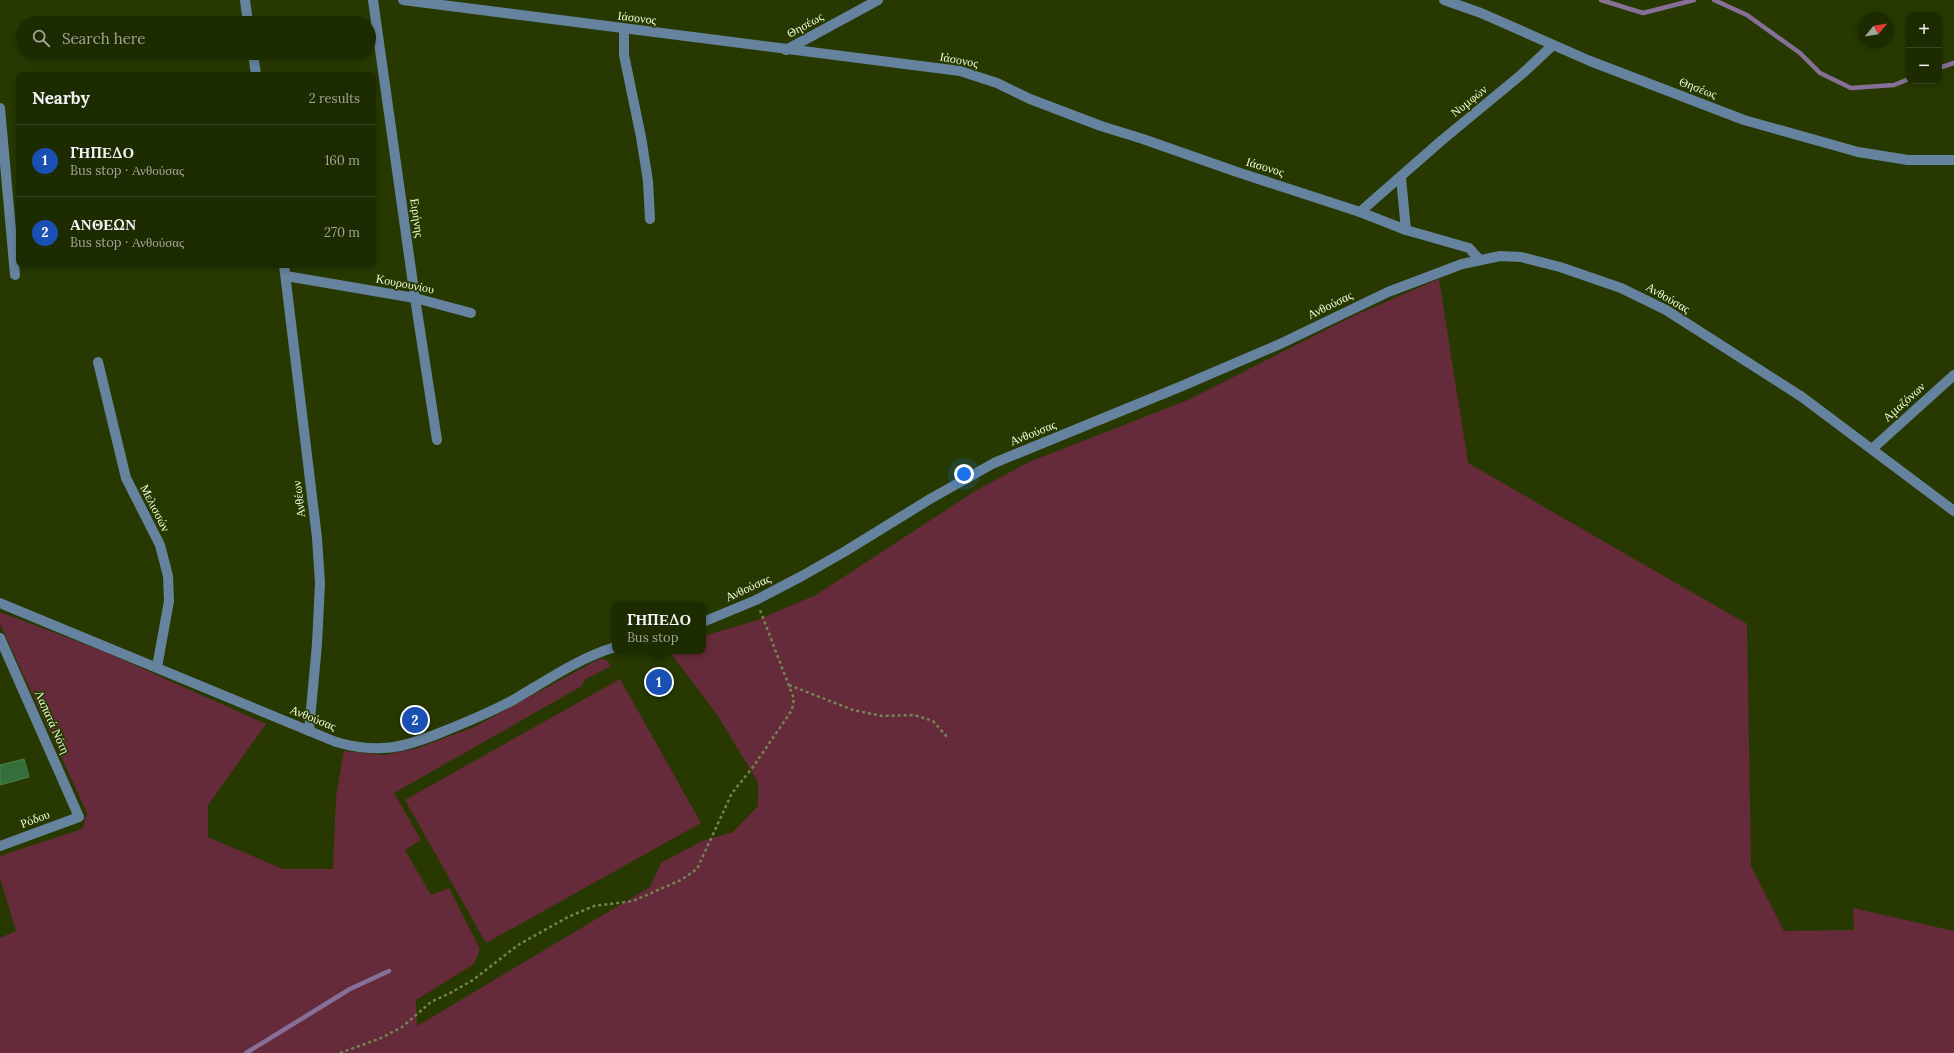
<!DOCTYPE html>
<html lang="en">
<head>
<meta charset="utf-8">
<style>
  body { margin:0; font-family:Lora,serif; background:#2a370f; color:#f1f3f6 }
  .controls { position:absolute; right:12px; top:12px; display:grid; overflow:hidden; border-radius:8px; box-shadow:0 2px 6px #0003 }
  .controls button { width:36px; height:36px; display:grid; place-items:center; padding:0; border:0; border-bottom:1px solid #3b4722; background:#1d2b00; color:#f1f3f6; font:20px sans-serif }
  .compass { position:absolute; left:1858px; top:12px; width:36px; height:36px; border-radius:50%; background:#1d2b00; box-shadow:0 2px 6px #0003; rotate:60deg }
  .you { position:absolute; left:964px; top:474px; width:14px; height:14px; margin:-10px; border:3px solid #fff; border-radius:50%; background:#1a73e8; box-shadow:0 0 0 6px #1a73e833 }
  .badge { display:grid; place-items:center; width:26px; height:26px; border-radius:50%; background:#c9a5ee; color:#fff; font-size:13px; font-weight:700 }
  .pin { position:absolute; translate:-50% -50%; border:2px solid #fff; box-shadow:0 1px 4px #0006 }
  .popup { position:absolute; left:612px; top:602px; width:94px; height:52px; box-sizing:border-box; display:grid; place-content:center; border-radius:8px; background:#1d2b00; filter:drop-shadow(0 1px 3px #0005); font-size:13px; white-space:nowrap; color:#a0a799 }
  .popup b { font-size:15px; color:#f1f3f6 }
  .popup::after { content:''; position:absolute; left:50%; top:100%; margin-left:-8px; border:8px solid transparent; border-top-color:#1d2b00 }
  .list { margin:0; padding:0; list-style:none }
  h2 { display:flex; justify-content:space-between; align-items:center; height:52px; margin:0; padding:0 16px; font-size:17px }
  h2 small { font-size:13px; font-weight:400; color:#a0a799 }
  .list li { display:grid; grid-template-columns:26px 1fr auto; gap:12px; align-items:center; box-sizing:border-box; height:72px; padding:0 16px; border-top:1px solid #3b4722 }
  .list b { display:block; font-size:15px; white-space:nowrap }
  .list p { margin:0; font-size:13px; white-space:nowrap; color:#a0a799 }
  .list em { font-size:13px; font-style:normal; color:#a0a799 }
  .icon { flex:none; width:22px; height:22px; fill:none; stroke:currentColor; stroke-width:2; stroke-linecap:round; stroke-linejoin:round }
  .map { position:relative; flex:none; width:1954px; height:1053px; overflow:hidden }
  .search { position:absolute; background:#1d2b00; box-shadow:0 2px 6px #0003; left:16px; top:16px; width:360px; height:44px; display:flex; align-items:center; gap:10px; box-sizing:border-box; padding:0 14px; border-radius:22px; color:#a0a799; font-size:15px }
  .panel { position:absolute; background:#1d2b00; box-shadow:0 2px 6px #0003; left:16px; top:72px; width:360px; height:196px; border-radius:8px }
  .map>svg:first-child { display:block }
</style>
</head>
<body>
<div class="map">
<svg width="1954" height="1053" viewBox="0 0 1954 1053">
  <rect width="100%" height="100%" fill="#273900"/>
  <g fill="#662b3a">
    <path d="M1439,279L1468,463L1747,624L1751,866L1784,931L1854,930L1853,908L1954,931V1053H0V938L16,931L0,878V856L82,829L87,813L0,624V612L103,651L266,724L208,805V837L283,869H333L336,797L344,751L384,755L418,748L474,727L599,659L607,660L611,666L584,680L582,686L394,793L421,840L405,850L431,895L449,888L480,949L474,964L416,1000L417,1026L650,887L661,863L702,841L733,832L758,806V782L716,713L669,651H703V636L755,621L816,595L975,491L1029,462L1188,400L1351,317Z"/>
    <path d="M620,679L701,823L486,943L405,800Z"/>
  </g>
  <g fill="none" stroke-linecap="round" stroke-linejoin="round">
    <g stroke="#867097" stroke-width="4.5">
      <path d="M1601,0L1643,13L1694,0"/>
      <path d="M1714,0L1747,15L1800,53L1820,73L1851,88L1894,85L1909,79"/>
      <path d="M1939,68L1954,63"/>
      <path d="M246,1053L350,989L389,971"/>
    </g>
  </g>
  <path fill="#346e3a" stroke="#4a844f" d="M24,759L29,777L0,785V765Z"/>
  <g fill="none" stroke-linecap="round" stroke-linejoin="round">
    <g stroke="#748554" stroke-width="2.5" stroke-dasharray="3 3" stroke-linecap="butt">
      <path d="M789,685L853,710L882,716L914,715L933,721L947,737"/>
      <path d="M340,1053L381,1038L402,1027L431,1002L452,992L473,980L518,945L568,917L594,906L633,901L681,880L697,869L732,793L753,767L792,710L794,699L760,610"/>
    </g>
    <g stroke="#65839f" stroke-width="10">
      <path d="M245,0L248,23"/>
      <path d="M373,0L415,298L437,440"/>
      <path d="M403,0L960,71L997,83L1030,99L1101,126L1143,139L1237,172L1360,212L1406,230L1469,248L1479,259"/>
      <path d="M1444,0L1481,13L1590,61L1744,120L1858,152L1908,160H1954"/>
      <path d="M624,29V55L641,137L648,181L650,219"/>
      <path d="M786,50L878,0"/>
      <path d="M253,53L256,75"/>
      <path d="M0,108L15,275"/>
      <path d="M1401,178L1406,230"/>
      <path d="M1360,212L1441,141L1522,74L1553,45"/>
      <path d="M284,265L317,538L320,583L317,644L309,731"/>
      <path d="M286,276L415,298L471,313"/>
      <path d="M98,362L126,478L160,545L168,576L169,601L157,667"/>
      <path d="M1872,449L1954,375"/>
      <path d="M0,603L336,742C378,754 403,748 442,732C467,722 491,712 515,699C547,680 579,658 615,647"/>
      <path d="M703,622L756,600L802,576L844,552L930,499L994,463L1182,386L1280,344L1388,292L1462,264L1500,256L1521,257L1560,267L1621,288L1666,310L1802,397L1954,511"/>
      <path d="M0,638L79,817L0,846"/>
    </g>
  </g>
  <g text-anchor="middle" stroke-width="3.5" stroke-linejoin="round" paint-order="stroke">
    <g font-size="12" fill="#ecfcd7" stroke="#273900">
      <text transform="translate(637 18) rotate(7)" y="4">Ιάσονος</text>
      <text transform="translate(805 25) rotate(-29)" y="4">Θησέως</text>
      <text transform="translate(959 60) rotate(11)" y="4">Ιάσονος</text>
      <text transform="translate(1698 88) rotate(21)" y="4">Θησέως</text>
      <text transform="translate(1469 101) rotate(-39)" y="4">Νυμφών</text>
      <text transform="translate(1265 167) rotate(17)" y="4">Ιάσονος</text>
      <text transform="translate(417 218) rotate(82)" y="4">Ειρήνης</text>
      <text transform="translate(405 284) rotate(11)" y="4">Κουρουνίου</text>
      <text transform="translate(1668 298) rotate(30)" y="4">Ανθούσας</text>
      <text transform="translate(1330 305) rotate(-26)" y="4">Ανθούσας</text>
      <text transform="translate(1904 402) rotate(-42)" y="4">Αμαζόνων</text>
      <text transform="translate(1033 433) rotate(-22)" y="4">Ανθούσας</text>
      <text transform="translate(299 499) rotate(-97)" y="4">Ανθέων</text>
      <text transform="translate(155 508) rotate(63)" y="4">Μελισσών</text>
      <text transform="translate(748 588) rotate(-25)" y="4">Ανθούσας</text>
      <text transform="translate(313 718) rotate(22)" y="4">Ανθούσας</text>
      <text transform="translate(52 722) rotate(66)" y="4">Λαπατά Νότη</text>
      <text transform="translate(35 819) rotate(-21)" y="4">Ρόδου</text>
    </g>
  </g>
</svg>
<div class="controls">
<button>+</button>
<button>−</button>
</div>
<svg class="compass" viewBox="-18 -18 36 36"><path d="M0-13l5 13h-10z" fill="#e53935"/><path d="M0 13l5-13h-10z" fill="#a0a799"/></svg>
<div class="you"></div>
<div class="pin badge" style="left:659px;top:682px;background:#1a4fb4">1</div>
<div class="popup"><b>ΓΗΠΕΔΟ</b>Bus stop</div>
<div class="pin badge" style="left:415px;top:720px;background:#1a4fb4">2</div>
<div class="search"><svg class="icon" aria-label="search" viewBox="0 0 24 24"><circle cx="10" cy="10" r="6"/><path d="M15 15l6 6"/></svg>Search here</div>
<section class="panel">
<h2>Nearby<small>2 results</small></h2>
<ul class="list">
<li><span class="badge" style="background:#1a4fb4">1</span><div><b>ΓΗΠΕΔΟ</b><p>Bus stop · Ανθούσας</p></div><em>160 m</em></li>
<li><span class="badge" style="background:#1a4fb4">2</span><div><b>ΑΝΘΕΩΝ</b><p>Bus stop · Ανθούσας</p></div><em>270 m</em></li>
</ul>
</section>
</div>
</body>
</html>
